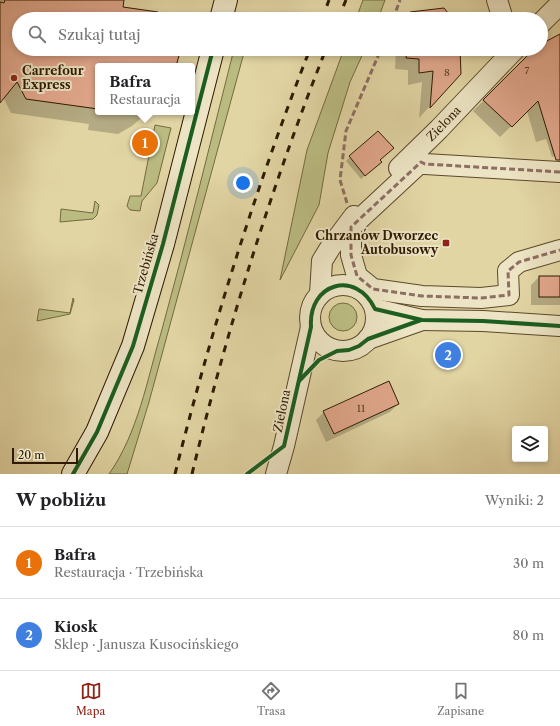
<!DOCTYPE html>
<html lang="pl">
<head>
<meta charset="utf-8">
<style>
  body { margin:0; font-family:"Libre Caslon Text",serif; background:#f6f6f6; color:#202124 }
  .controls { position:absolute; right:12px; bottom:12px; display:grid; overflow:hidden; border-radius:4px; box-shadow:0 2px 6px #0003 }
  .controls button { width:36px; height:36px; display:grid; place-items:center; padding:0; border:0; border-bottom:1px solid #e0e0e0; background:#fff; color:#202124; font:20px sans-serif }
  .scale { position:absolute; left:12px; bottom:10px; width:66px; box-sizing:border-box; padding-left:4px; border:2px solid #2f1a00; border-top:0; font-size:11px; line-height:14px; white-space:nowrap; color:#2f1a00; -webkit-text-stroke:3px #ece4c4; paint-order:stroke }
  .you { position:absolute; left:243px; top:183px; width:14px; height:14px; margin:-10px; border:3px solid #fff; border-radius:50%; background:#1a73e8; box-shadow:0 0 0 6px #1a73e833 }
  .badge { display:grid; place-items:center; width:26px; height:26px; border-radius:50%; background:#8f2418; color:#fff; font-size:13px; font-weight:700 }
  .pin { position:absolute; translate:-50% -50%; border:2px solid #fff; box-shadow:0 1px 4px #0006 }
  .popup { position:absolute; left:95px; top:63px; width:100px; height:52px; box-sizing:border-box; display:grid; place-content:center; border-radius:4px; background:#fff; filter:drop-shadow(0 1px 3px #0005); font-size:13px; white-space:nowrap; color:#757577 }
  .popup b { font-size:15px; color:#202124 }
  .popup::after { content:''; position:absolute; left:50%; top:100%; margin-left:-8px; border:8px solid transparent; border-top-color:#fff }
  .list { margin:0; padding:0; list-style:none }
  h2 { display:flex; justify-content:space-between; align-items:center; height:52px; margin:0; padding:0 16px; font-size:17px }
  h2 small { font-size:13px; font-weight:400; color:#757577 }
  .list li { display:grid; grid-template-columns:26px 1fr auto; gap:12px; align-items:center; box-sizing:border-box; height:72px; padding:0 16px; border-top:1px solid #e0e0e0 }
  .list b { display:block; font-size:15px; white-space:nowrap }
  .list p { margin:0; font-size:13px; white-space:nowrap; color:#757577 }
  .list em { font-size:13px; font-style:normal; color:#757577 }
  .icon { flex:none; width:22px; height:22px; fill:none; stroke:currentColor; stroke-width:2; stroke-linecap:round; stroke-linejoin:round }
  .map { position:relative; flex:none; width:560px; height:474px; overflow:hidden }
  .search { position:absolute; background:#fff; box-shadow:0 2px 6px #0003; left:12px; right:12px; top:12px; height:44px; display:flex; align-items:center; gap:10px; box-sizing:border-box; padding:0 14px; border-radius:22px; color:#757577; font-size:15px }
  .sheet { height:196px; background:#fff }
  nav { display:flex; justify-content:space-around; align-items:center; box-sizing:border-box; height:56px; border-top:1px solid #e0e0e0; background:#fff; font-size:11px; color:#757577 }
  nav a { display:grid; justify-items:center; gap:2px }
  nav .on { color:#8f2418 }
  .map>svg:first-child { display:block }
</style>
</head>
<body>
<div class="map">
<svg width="560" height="474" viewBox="0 0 560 474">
  <rect width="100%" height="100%" fill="#e2d5a4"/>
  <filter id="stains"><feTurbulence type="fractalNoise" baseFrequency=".005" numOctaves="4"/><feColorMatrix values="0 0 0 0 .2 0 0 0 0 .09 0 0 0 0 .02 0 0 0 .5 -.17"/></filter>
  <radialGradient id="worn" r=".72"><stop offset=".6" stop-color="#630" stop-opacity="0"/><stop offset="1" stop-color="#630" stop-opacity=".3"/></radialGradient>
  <g fill="#babb81" stroke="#746a40">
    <path d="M363,0H385L378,19H356Z"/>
    <path d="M234,49H245L149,402L127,474H109C138,433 147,380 161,333C187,239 210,144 234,49Z"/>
    <path d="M344,49H365L350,82L328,153L319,205L280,280L307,150Z"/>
    <path d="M155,125L171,128L157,183L142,201L140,211L130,210L127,206L130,196H141Z"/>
    <path d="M95,201L99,205L97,215L93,219L60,222L61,209L93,213Z"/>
    <path d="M73,298L74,300L70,314L37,321L39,309L70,313Z"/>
    <circle cx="343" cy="317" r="14"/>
  </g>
  <g fill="#0003">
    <path d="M0,0H123L122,8L158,19H19V49H177L175,66H98V112H152L145,119H140L132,126L118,134L88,130L89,124L11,113L3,97L0,100Z"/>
    <path d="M410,13L452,19H404Z"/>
    <path d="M560,35V154L552,157L546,139L536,142L527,111L500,137L473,111L536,49H541V45Z"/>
    <path d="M396,49H459L460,74L419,118L422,82L408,85V70L395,69Z"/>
    <path d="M350,157L379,160L376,166L361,179L346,161Z"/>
    <path d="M539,277H560V305H531V285Z"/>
    <path d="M398,404L390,412L326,442L316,420L324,412Z"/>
  </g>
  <g fill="#e1a78c" stroke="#2f1a00">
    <path d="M5,0H124L123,7L158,12L159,19H19V49H181L176,66H98V109L26,99L17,82L0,103V2L4,3Z"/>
    <path d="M444,8L453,19H409L410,12Z"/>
    <path d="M560,34V160H556L538,101L512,127L483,100L534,49H541V44Z"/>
    <path d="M407,49H460L461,74L430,108L433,71L419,73V59L406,58Z"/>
    <path d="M378,131L394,148L380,160L382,162L365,176L349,156Z"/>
    <rect x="539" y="276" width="21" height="21"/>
    <path d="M389,381L399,404L334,434L323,411Z"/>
  </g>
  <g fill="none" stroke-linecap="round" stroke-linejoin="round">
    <defs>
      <g id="street">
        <path d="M497,0L503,19"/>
        <path d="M541,23L560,4"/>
        <path id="s1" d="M399,168L439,129L515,49"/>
        <path d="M560,172L425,164L421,162L351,227V255L357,276L373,289L422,296L481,298L509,295L508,271L519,262L560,250"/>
        <circle cx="343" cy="318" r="33"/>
        <path d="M320,294L322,261L330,248L354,216"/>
        <path d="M375,309L422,320L483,321L560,326"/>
        <path d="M368,339L422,320"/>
        <path d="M276,474L284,446L311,327"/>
      </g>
      <g id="secondary">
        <path d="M221,19L226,0"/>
        <path d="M73,474L97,432L133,346L163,244L213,49"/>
      </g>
    </defs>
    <use href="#street" stroke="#5c4929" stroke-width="22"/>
    <use href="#secondary" stroke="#2f1a00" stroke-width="24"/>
    <use href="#street" stroke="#ece4c4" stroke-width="20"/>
    <use href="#secondary" stroke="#ece4c4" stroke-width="22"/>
    <g stroke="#2f1a00" stroke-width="3" stroke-dasharray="7 7" stroke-linecap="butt">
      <path d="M322,19L329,0"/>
      <path d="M338,19L346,0"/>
      <path d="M175,474C211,330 256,187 310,49"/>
      <path d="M192,474C227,329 271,188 326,49"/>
    </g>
    <g stroke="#8d6e63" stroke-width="3" stroke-dasharray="6 3" stroke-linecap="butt">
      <path d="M393,19L400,0"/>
      <path d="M560,172L425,164L421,162L351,227V255L357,276L373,289L422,296L481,298L509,295L508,271L519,262L560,250"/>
      <path d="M347,203L340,180L346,131L381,49"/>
    </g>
    <defs>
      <g id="cycleway">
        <path d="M299,381L319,360L337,351L349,350L359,346L368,339L421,320"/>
        <path d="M73,474L97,432L133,346L163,244L213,49"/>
        <path d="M247,474L284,446L311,327C308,283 356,269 375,309L422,320L483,321L560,326"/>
      </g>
    </defs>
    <use href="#cycleway" stroke="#ece4c4" stroke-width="6"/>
    <use href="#cycleway" stroke="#1b5e20" stroke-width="4"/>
  </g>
  <g fill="#8f2418" stroke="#ece4c4" stroke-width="1.5">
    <circle cx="14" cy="78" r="4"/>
    <rect x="442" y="239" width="8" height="8" rx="2"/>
  </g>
  <g text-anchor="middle" stroke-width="4" stroke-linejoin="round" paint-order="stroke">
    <g font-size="10" fill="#5c3d23">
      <text x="527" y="74">7</text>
      <text x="447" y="76">8</text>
      <text x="361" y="412">11</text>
    </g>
    <g font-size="12" font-weight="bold" fill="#2f1a00" stroke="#ece4c4" text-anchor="start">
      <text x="22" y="75">Carrefour<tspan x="22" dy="14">Express</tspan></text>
      <text x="438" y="240" text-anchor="end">Chrzanów Dworzec<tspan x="438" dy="14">Autobusowy</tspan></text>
    </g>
    <g font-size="12" fill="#2f1a00" stroke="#ece4c4">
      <text dy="4" stroke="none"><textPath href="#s1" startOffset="63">Zielona</textPath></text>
      <text transform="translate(146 264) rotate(-74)" y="4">Trzebińska</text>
      <text transform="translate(282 411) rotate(-78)" y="4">Zielona</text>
    </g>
  </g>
  <rect width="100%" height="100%" filter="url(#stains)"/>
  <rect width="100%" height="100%" fill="url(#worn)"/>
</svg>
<div class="controls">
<button><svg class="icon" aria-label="layers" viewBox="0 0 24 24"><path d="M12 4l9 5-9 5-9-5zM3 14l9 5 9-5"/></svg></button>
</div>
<div class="scale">20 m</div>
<div class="you"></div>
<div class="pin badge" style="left:145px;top:143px;background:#e8710a">1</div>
<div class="popup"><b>Bafra</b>Restauracja</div>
<div class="pin badge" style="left:448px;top:355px;background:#3f7fe0">2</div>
<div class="search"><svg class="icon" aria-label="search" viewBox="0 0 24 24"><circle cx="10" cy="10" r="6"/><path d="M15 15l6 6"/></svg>Szukaj tutaj</div>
</div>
<section class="sheet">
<h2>W pobliżu<small>Wyniki: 2</small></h2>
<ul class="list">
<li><span class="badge" style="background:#e8710a">1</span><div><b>Bafra</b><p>Restauracja · Trzebińska</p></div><em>30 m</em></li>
<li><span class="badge" style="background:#3f7fe0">2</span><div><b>Kiosk</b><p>Sklep · Janusza Kusocińskiego</p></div><em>80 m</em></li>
</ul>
</section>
<nav>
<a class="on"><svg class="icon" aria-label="map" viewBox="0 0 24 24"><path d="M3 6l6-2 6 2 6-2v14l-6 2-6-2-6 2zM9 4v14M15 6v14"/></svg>Mapa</a>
<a><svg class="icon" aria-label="directions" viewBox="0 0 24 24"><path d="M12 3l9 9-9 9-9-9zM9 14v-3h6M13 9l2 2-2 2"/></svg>Trasa</a>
<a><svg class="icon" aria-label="saved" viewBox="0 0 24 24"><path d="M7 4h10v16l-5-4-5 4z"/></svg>Zapisane</a>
</nav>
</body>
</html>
